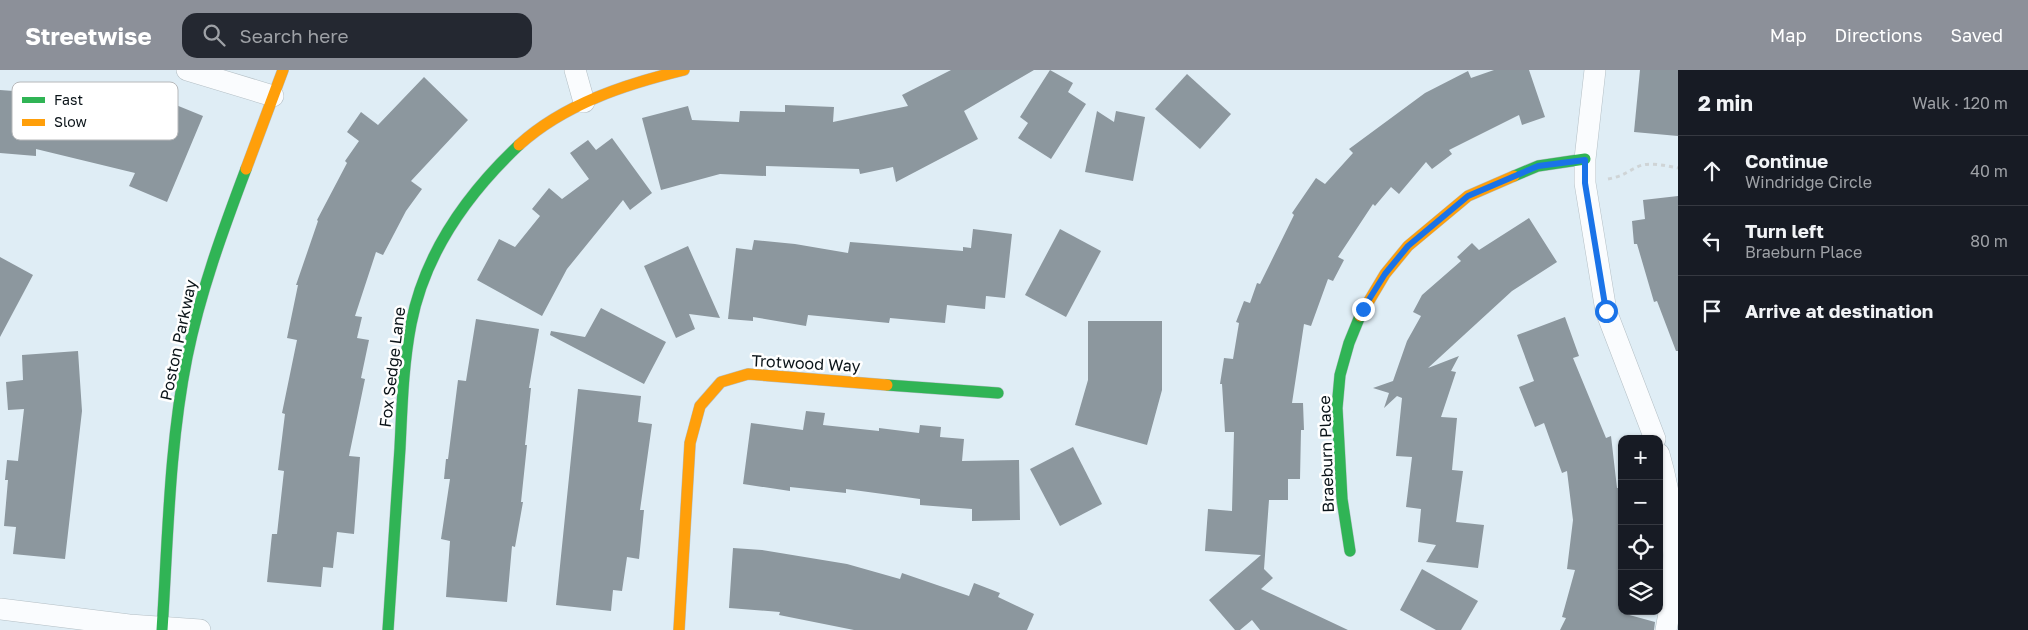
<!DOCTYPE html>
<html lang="en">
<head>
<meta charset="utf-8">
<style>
  body { margin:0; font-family:"Golos Text",sans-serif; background:#242831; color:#f1f3f6 }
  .controls { position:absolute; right:15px; bottom:15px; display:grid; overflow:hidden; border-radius:10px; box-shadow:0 1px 4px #0004 }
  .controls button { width:45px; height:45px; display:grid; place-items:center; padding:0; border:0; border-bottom:1px solid #363941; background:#171b24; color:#f1f3f6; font:25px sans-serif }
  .stop { position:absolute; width:15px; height:15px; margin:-11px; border:4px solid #1a73e8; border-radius:50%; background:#fff }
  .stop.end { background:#1a73e8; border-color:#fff; box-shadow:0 1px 5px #0008 }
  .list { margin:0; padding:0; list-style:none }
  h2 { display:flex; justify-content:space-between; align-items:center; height:65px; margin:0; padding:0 20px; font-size:21px }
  h2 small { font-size:16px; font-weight:400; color:#9ea1a6 }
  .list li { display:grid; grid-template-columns:32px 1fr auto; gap:15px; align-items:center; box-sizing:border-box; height:70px; padding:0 20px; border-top:1px solid #363941 }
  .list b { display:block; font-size:19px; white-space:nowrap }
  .list p { margin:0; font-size:16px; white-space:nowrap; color:#9ea1a6 }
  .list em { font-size:16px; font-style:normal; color:#9ea1a6 }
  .icon { flex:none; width:28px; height:28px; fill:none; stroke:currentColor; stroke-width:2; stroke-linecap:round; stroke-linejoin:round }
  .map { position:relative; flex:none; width:1678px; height:560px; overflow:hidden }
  header { display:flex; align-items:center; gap:30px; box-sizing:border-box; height:70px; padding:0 25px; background:#8c9099; color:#fff }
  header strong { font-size:24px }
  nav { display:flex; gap:28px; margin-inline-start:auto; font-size:18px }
  .search { width:350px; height:45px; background:#242831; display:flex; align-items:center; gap:12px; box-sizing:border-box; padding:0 18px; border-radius:15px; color:#9ea1a6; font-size:19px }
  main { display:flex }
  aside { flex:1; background:#171b24 }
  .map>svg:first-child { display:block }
</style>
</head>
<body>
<header>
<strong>Streetwise</strong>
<div class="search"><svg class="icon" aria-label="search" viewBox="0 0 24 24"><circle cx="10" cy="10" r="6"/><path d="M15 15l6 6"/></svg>Search here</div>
<nav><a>Map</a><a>Directions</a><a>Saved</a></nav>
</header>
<main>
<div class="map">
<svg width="1678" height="560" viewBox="0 0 1678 560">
  <rect width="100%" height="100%" fill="#dfedf5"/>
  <g fill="#8c979e">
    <path d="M951,0H1034L964,41L978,69L896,112L893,97L860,104L859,99L766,96V106L720,104L661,120L642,48L688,36L692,50L739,52L740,41L785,42V35L834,37L833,52L908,36L902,25Z"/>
    <path d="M1050,0L1073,13L1068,22L1086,34L1051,89L1018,68L1028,53L1020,47Z"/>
    <path d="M1494,0H1529L1545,47L1522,55L1519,45L1449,80L1452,84L1432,99L1426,92L1399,124L1391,117L1375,136L1373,134L1338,187L1344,190L1333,211L1328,209L1311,256L1304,254L1292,333H1303L1304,360H1301L1300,409H1288V430H1269L1264,499L1273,508L1261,519L1348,560H1260L1252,550L1240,560H1235L1209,530L1261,485L1205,481L1208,439L1232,441L1234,362H1225L1222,314H1220L1224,288L1233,289L1239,253L1236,252L1244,231L1250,233L1257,213L1260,214L1294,145L1292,143L1316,108L1325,114L1353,83L1349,79L1425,23L1468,1L1471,8Z"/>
    <path d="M1640,0H1678V66L1634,62Z"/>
    <path d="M1187,4L1231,44L1200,79L1155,39Z"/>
    <path d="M424,7L468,50L411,111L422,119L406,141L383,185L376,182L355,246L362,247L357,268L369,270L361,308L365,309L349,386L360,387L354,464L337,462L333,498L323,497L321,517L267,512L272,464H277L284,401L278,400L285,344L282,343L297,270L287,268L298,215H296L318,151L317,150L347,93L345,91L359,71L347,62L361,42L378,55Z"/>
    <path d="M0,20L41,23V25L136,48L165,60L176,35L203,46L167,132L129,116L135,103L36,79V86L0,83Z"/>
    <path d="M1097,41L1114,52L1116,41L1145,47L1133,111L1085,102Z"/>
    <path d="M612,68L652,123L630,140L623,130L567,199L542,246L477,210L499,169L515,177L540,146L532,139L549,118L562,129L589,109L570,83L588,70L596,80Z"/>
    <path d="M1678,126V281H1676L1657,231L1654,232L1637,174H1634L1632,151L1645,149L1643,130Z"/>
    <path d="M1529,148L1557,192L1512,221L1428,298L1459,286L1451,301L1456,302L1441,347L1457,348L1452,400L1463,401L1456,452L1484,455L1478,498L1426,492L1436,475L1418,472L1421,439L1406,437L1412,387L1396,386L1402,328L1397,326L1384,338L1389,323L1373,318L1393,311L1407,271L1421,246L1413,242L1422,225L1461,191L1457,187L1472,173L1479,180Z"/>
    <path d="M973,159L1012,164L1005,228L986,226L985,239L947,235L945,253L890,248L889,253L808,245L806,256L753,247V251L728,249L736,178L752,180L754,170L795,174L848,183L850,172L963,181V177L971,178Z"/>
    <path d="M1060,159L1101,181L1066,247L1025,225Z"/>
    <path d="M688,176L720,248L689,244L695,259L676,268L644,196Z"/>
    <path d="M0,187L33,205L0,267Z"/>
    <path d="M601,238L666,272L644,314L550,265L551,261L585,267Z"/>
    <path d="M1565,247L1579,286L1573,288L1606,368L1611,366L1617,418H1622V543L1655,552L1654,560H1560L1566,548L1562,547L1575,500L1567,499L1573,450L1567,401L1562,403L1544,353L1535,357L1519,317L1534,311L1517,265Z"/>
    <path d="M476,249L539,259L529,318H531L525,375H527L521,432H523L515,477L512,476L507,532L446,527L450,471L441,469L450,409H444L446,389H448L458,310L466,311Z"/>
    <path d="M1088,251H1162V320L1147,375L1075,355L1088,310Z"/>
    <path d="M78,281L82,341L65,489L13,484L16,457L4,456L8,410H5L7,390L18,391L24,339L8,340L6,312L23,310L22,285Z"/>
    <path d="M578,319L641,326L638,352L652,354L640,440H644L639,489L627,487L622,521L613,520L611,541L556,535Z"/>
    <path d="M806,341L825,343L823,355L879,361V358L919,363L920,355L941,357L940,367L964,369L962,391L1019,390L1020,450L972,451V439L920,435V429L846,419V423L790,417V421L743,414L751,353L803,360Z"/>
    <path d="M1073,377L1102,434L1060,456L1030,399Z"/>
    <path d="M733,478L762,480L847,494L900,509L902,503L969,526L974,513L1000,523L998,527L1034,544L1027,560H854L779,545L780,542L729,538Z"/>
    <path d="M1422,499L1478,531L1461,560H1436L1400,540Z"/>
  </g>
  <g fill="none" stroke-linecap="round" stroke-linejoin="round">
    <defs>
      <g id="street">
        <path d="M187,0L273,26"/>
        <path d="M575,0L584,32"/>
        <path d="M1595,0L1585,89V113L1606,241L1655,369"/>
        <path d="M1659,384C1676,442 1678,501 1666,560"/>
        <path d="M0,539L129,555L200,560"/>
      </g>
      <g id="fast">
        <path d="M1514,106L1538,96L1585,89"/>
        <path d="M887,315L998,323"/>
        <path d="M1350,481L1342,429L1337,338L1340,305L1349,273L1360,246"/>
        <path d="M162,560C168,469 169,377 187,287C200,223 223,160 246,99"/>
        <path d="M388,560C392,499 396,439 400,378C402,337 403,295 411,254C425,182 467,124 519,75"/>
      </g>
      <g id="slow">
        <path d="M519,75C564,34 626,14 684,0"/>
        <path d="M246,99L283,0"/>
        <path d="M1360,246L1385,204L1408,176L1468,126L1514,106"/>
        <path d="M679,560L690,373L700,336L721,312L748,304L887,315"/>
      </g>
    </defs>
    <use href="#street" stroke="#b4bfc5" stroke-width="22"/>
    <use href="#fast" stroke="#b4bfc5" stroke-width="12"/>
    <use href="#slow" stroke="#b4bfc5" stroke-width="12"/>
    <path stroke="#cfd4d6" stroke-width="3" stroke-dasharray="4 4" stroke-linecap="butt" d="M1608,109C1623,106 1625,103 1637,97C1649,91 1666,96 1678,98"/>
    <use href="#street" stroke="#fafcfe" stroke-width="21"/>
    <use href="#fast" stroke="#30b455" stroke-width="11"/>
    <use href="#slow" stroke="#ff9f0a" stroke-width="11"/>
  </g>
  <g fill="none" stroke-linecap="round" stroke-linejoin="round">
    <path stroke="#1a73e8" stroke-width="6" d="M1363,239L1385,204L1408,176L1468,126L1538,96L1585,90V113L1606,241"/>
  </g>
  <g text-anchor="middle" stroke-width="5" stroke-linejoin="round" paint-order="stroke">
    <g font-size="16" fill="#0b1419" stroke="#fff">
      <text transform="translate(178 270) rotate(-78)" y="6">Poston Parkway</text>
      <text transform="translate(806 293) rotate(3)" y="6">Trotwood Way</text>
      <text transform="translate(392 297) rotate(-83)" y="6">Fox Sedge Lane</text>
      <text transform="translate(1326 384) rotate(-92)" y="6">Braeburn Place</text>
    </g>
  </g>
  <rect x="12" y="12" width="166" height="58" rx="8" fill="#fff" stroke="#b6b8ba" stroke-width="1"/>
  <rect x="22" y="27" width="23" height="6" fill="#30b455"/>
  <rect x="22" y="49" width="23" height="7" fill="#ff9f0a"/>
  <g font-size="14" fill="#0b1419">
    <text x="54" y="35">Fast</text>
    <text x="54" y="57">Slow</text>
  </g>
</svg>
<div class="controls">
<button>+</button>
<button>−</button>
<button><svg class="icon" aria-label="locate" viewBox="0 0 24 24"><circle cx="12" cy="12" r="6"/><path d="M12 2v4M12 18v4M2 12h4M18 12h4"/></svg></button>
<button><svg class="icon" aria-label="layers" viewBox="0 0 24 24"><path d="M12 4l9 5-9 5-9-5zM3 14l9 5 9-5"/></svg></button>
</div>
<div class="stop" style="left:1606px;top:241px"></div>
<div class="stop end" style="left:1363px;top:239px"></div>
</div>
<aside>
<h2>2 min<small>Walk · 120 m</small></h2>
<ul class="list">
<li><svg class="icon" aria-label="ahead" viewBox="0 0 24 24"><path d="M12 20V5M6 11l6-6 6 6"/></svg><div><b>Continue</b><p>Windridge Circle</p></div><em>40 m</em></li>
<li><svg class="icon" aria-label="left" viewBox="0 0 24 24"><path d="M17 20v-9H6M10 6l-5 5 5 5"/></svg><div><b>Turn left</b><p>Braeburn Place</p></div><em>80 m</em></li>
<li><svg class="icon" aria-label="arrive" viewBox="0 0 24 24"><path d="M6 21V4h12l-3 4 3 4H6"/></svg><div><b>Arrive at destination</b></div></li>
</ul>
</aside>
</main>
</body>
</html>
